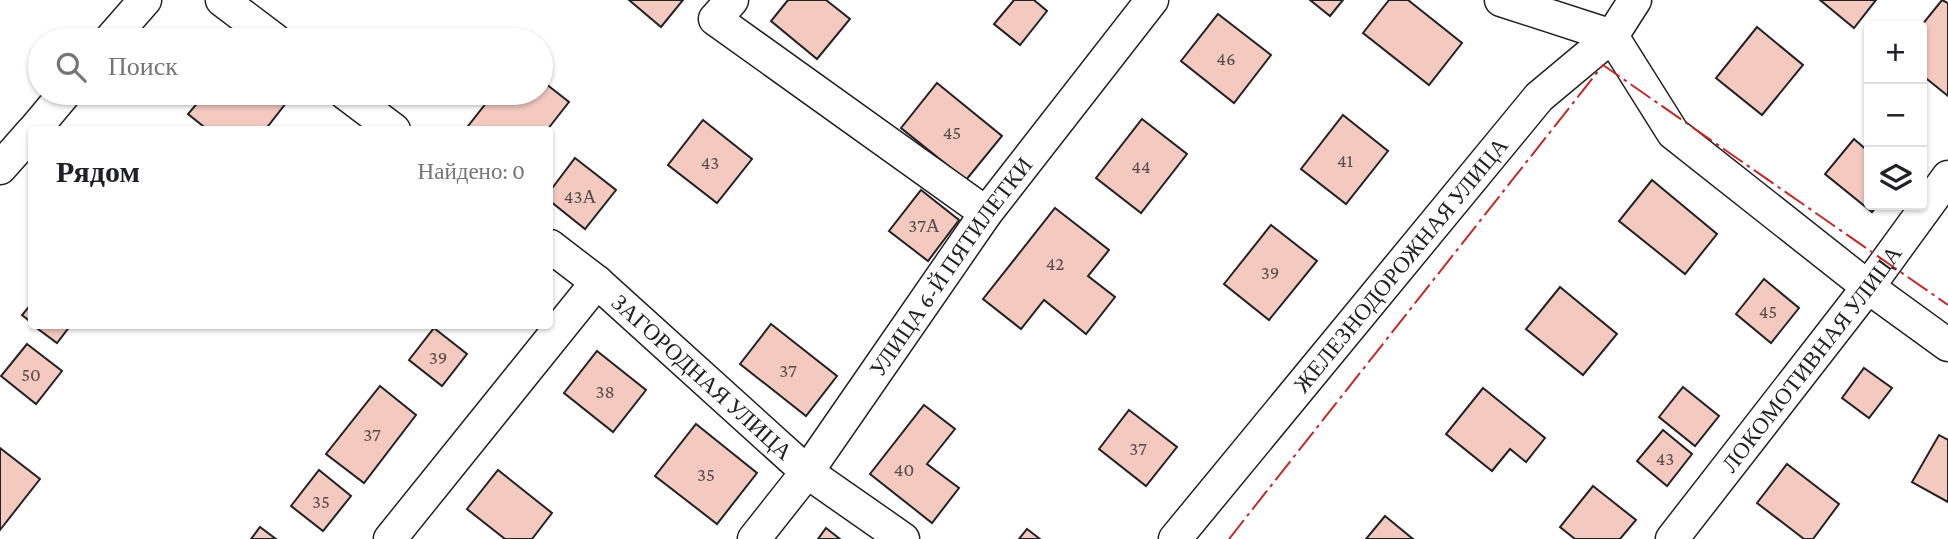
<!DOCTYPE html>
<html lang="ru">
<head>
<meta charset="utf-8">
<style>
  body { margin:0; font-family:"Crimson Pro",serif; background:#f2f2f2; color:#202124 }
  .controls { position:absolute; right:21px; top:21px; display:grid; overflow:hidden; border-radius:7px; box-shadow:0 2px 5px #0004 }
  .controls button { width:63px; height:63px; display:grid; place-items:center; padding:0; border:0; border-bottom:2px solid #e0e0e0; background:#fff; color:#202124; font:35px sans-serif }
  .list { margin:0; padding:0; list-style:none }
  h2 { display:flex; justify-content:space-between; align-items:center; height:91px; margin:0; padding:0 28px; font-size:30px }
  h2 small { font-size:23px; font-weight:400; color:#757577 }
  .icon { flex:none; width:38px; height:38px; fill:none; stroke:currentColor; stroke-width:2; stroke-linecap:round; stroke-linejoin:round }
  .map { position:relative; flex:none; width:1948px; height:539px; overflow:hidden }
  .search { position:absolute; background:#fff; box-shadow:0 2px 5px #0004; left:28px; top:28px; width:525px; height:77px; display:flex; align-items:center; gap:18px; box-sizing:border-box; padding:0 24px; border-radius:38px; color:#757577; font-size:26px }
  .panel { position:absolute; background:#fff; box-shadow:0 2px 5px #0004; left:28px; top:126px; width:525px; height:203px; border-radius:7px }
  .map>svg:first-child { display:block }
</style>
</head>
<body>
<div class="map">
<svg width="1948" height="539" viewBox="0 0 1948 539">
  <rect width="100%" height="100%" fill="#fff"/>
  <g fill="#f3c9c0" stroke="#222" stroke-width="2">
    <path d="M629,0H683L661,27Z"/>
    <path d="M788,0H826L850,19L817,59L771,21Z"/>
    <path d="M1014,0H1034L1047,11L1020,45L994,24Z"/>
    <path d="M1310,0H1343L1330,16Z"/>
    <path d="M1389,0H1408L1462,43L1429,85L1363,33Z"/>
    <path d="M1820,0H1876L1854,28Z"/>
    <path d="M1942,0L1948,3V96L1922,75L1921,26Z"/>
    <path d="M1218,14L1271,55L1234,103L1181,61Z"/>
    <path d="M1757,27L1803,65L1762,115L1716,78Z"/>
    <path d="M541,80L569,102L547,130H465L494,93H541Z"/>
    <path d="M937,83L1002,136L966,180L901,128Z"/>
    <path d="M206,93H291L293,94L265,130H208L188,114Z"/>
    <path d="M1343,115L1388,151L1346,204L1301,169Z"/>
    <path d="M1142,119L1187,154L1141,213L1096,178Z"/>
    <path d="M703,120L752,159L717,203L668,165Z"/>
    <path d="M1854,139L1869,152V205H1878L1872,212L1825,174Z"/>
    <path d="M575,158L616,190L585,229L550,201V191Z"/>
    <path d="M1652,180L1717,234L1685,274L1619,221Z"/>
    <path d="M921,190L959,220L928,261L889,231Z"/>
    <path d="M1055,208L1109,250L1088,276L1115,297L1086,334L1044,300L1021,329L983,299Z"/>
    <path d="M1271,225L1317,261L1269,320L1224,284Z"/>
    <path d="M1764,279L1799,308L1771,343L1736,314Z"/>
    <path d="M1560,287L1617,334L1583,375L1526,329Z"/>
    <path d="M32,303V323L22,315Z"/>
    <path d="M771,324L837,376L806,416L740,364Z"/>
    <path d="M34,326H70L57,343Z"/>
    <path d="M434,328L467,354L442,386L409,360Z"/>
    <path d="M27,344L62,371L36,404L1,376Z"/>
    <path d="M597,351L646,390L613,432L564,393Z"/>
    <path d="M1864,368L1892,388L1869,418L1842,398Z"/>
    <path d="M380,386L416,415L364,483L326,454Z"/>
    <path d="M1683,387L1719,416L1695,446L1659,417Z"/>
    <path d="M1483,388L1545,438L1526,462L1510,449L1492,471L1446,434Z"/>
    <path d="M924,405L955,429L927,464L959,488L932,523L870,474Z"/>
    <path d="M1129,410L1177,447L1146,486L1099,449Z"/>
    <path d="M696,424L757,473L717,524L655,476Z"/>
    <path d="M1663,430L1692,454L1667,486L1637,461Z"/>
    <path d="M1939,435L1948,440V502L1912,482Z"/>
    <path d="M0,448L40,479L0,530Z"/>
    <path d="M1787,464L1839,504L1813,539H1804L1757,503Z"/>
    <path d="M319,470L351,496L323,531L291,506Z"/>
    <path d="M498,470L552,513L532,539H505L467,509Z"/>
    <path d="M1593,486L1636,520L1620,539H1575L1560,527Z"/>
    <path d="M1385,516L1413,539H1366Z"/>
    <path d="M260,527L276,539H251Z"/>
    <path d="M826,528L840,539H818Z"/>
    <path d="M1027,529L1040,539H1019Z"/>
  </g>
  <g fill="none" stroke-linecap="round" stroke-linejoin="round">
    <defs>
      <g id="street">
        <path d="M222,0L275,40"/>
        <path d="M732,0L715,19L986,213"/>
        <path d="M1501,0L1612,36L1673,133L1868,287L1948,345"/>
        <path d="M110,40L145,0"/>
        <path d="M345,93L394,130"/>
        <path d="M34,130L65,93"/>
        <path d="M0,168L32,132"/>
        <path id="s1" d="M550,246L597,282L807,472L903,539"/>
        <path d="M390,539L597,282"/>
        <path id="s2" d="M754,539L807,472L986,213L1152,0"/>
        <path id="s3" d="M1175,539L1539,97L1612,36L1635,0"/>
        <path id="s4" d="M1672,539L1868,287L1948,177"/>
      </g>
    </defs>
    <use href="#street" stroke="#222" stroke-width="35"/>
    <use href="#street" stroke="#fff" stroke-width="32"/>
    <path stroke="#c62828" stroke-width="2" stroke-dasharray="24 5 3.5 5" stroke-linecap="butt" d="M1229,539L1603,65L1948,305"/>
  </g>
  <g text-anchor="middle" stroke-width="5" stroke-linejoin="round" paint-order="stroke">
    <g font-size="19" fill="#564c4a">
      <text x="1226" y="65">46</text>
      <text x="952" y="139">45</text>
      <text x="1345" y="167">41</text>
      <text x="710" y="169">43</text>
      <text x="1141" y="173">44</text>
      <text x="580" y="203">43А</text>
      <text x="924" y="232">37А</text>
      <text x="1055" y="270">42</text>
      <text x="1270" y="279">39</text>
      <text x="1768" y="318">45</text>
      <text x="438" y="364">39</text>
      <text x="788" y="377">37</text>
      <text x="31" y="381">50</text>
      <text x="605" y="398">38</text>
      <text x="372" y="441">37</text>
      <text x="1138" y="455">37</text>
      <text x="1665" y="465">43</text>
      <text x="904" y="476">40</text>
      <text x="706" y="481">35</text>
      <text x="321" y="508">35</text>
    </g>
    <g font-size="23" fill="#222" stroke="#fff">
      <text dy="8" stroke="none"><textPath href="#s3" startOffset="355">ЖЕЛЕЗНОДОРОЖНАЯ УЛИЦА</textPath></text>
      <text dy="8" stroke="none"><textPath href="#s2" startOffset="336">УЛИЦА 6-Й ПЯТИЛЕТКИ</textPath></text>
      <text dy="8" stroke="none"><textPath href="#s4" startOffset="228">ЛОКОМОТИВНАЯ УЛИЦА</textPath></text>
      <text dy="8" stroke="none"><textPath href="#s1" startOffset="201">ЗАГОРОДНАЯ УЛИЦА</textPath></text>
    </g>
  </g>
</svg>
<div class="controls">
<button>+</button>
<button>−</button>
<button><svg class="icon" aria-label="layers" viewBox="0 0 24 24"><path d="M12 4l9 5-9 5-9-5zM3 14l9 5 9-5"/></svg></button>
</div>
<div class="search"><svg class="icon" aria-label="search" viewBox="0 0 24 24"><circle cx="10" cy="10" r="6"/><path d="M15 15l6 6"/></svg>Поиск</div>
<section class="panel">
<h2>Рядом<small>Найдено: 0</small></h2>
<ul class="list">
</ul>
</section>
</div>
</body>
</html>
